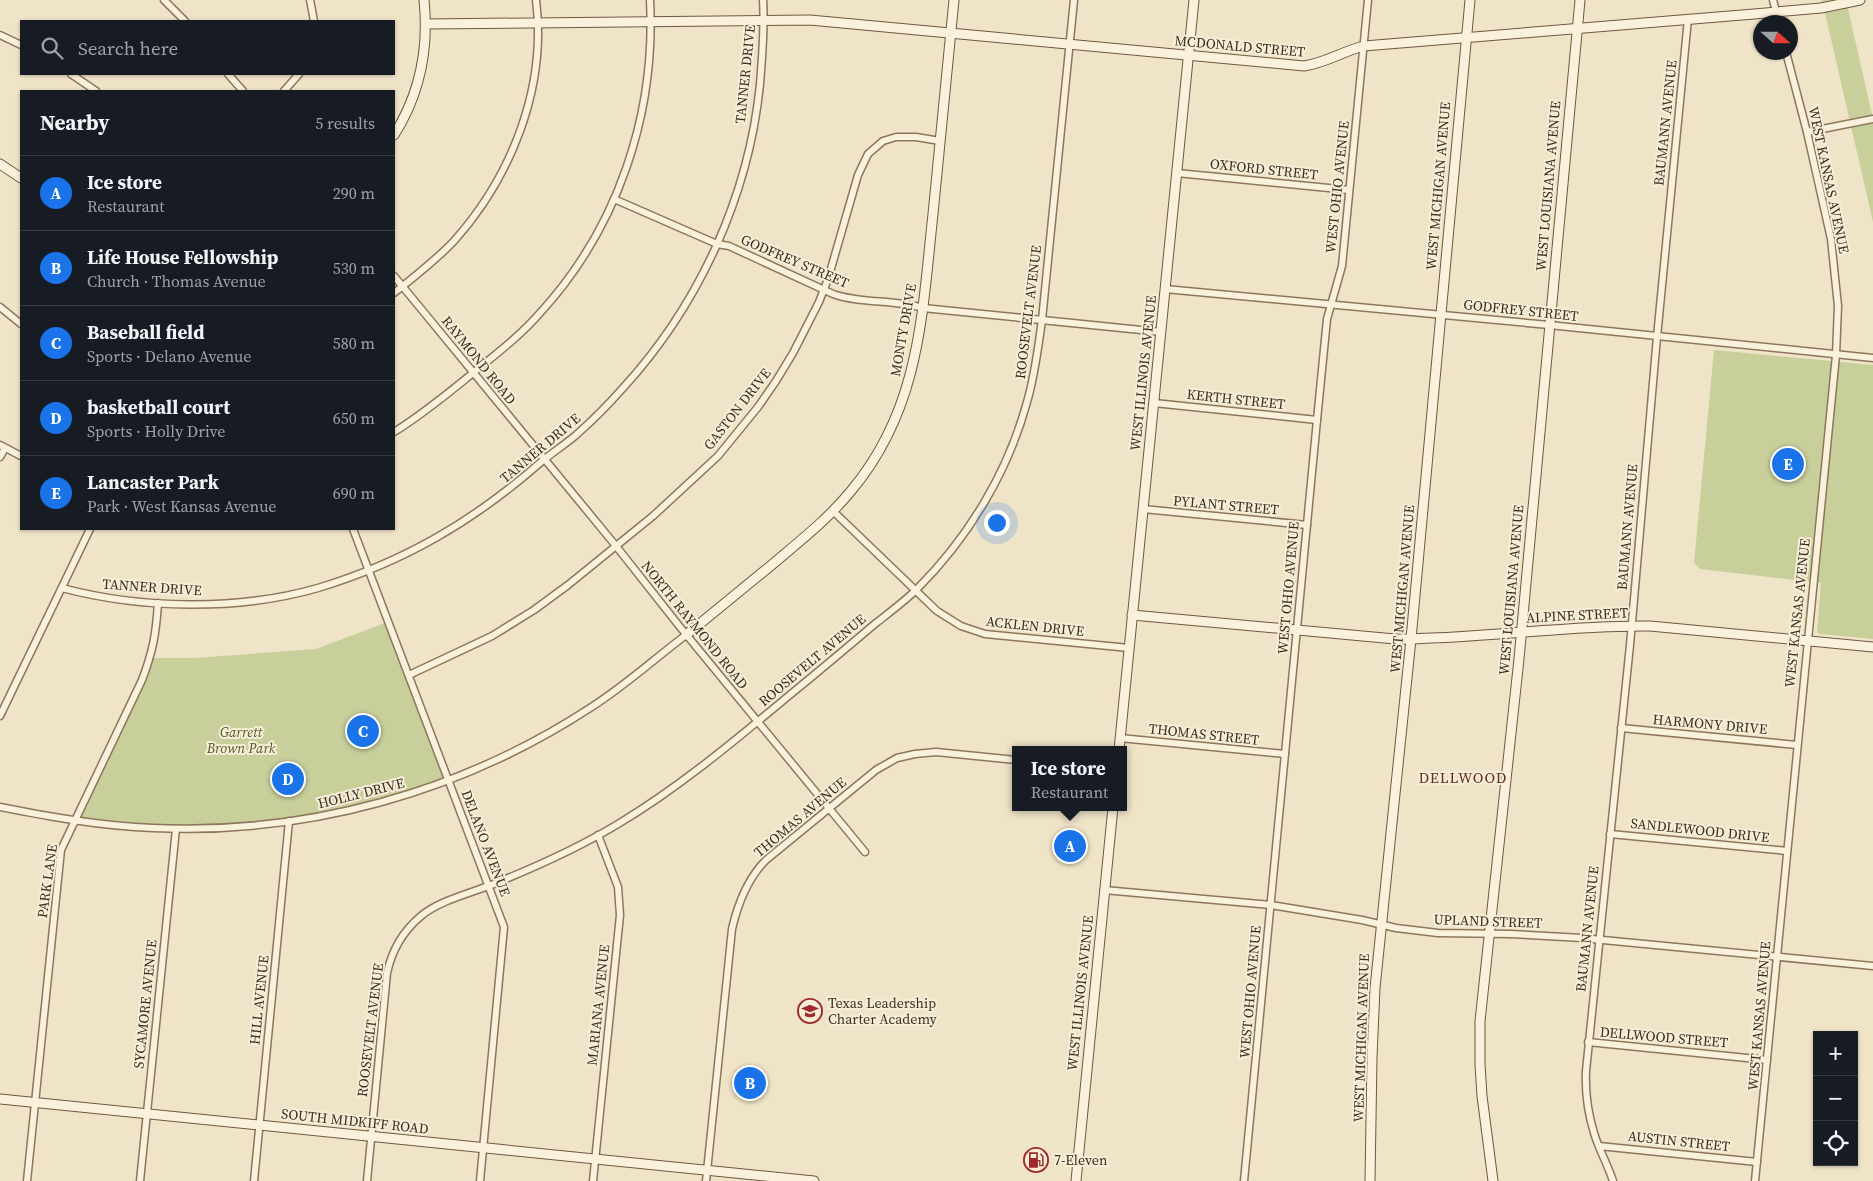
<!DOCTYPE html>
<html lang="en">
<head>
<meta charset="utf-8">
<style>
  body { margin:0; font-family:"Source Serif 4",serif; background:#20242c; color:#f1f3f6 }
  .controls { position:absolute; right:15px; bottom:15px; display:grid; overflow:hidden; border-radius:0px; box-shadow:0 1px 4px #0004 }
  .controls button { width:45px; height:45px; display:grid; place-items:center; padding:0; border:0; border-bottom:1px solid #363941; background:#171b24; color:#f1f3f6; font:25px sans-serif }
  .compass { position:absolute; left:1753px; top:15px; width:45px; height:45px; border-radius:50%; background:#171b24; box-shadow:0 1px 4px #0004; rotate:111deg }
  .you { position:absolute; left:996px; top:522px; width:18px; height:18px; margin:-12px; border:4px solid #fff; border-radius:50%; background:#1a73e8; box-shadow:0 0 0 8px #1a73e833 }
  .badge { display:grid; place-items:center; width:32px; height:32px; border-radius:50%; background:#1a73e8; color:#fff; font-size:16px; font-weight:700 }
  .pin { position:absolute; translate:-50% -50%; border:2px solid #fff; box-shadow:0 1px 5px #0006 }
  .popup { position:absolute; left:1012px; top:746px; width:115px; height:65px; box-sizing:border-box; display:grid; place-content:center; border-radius:0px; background:#171b24; filter:drop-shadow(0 1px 4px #0005); font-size:16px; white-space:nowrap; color:#9ea1a6 }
  .popup b { font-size:19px; color:#f1f3f6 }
  .popup::after { content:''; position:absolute; left:50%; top:100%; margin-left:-10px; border:10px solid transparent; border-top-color:#171b24 }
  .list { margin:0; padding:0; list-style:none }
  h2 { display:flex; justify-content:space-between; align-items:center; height:65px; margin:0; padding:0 20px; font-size:21px }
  h2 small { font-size:16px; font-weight:400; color:#9ea1a6 }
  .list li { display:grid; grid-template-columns:32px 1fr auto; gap:15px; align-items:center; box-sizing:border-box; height:75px; padding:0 20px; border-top:1px solid #363941 }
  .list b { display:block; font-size:19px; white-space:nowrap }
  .list p { margin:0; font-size:16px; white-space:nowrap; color:#9ea1a6 }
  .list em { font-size:16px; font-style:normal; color:#9ea1a6 }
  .icon { flex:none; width:28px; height:28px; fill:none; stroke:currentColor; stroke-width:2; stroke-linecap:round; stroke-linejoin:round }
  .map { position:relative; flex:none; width:1873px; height:1181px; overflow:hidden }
  .search { position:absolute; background:#171b24; box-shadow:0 1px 4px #0004; left:20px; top:20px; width:375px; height:55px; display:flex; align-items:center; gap:12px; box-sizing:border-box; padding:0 18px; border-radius:0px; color:#9ea1a6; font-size:19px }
  .panel { position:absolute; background:#171b24; box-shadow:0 1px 4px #0004; left:20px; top:90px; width:375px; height:440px; border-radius:0px }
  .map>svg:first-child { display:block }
</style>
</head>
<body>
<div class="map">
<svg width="1873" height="1181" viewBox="0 0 1873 1181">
  <rect width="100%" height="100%" fill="#f0e4c8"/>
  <g fill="#c9cf9b">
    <path d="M1822,0H1846L1871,110L1873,119V222Z"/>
    <path d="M1714,350L1873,365V639L1820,634L1817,632L1821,583L1700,569L1694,563Z"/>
    <path d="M387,622L449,781L423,790L297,820L170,829L74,820L151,658H194L316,649Z"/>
  </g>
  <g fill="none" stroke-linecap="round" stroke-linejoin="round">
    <defs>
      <g id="street">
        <path d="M164,0L185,21"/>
        <path d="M310,0L314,21"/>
        <path d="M1773,0L1779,22"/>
        <path d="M0,35L21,45"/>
        <path d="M71,74L96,91"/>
        <path d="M228,74L243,91"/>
        <path d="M284,91L299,74"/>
        <path d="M1807,132L1873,119"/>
        <path d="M1177,173L1349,190"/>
        <path d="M614,199L717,244L729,246L833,294C861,304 894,299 923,308L1161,332"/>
        <path d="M394,276L616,546L680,627L865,852"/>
        <path d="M1165,289L1549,325L1873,358"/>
        <path d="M394,293C413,278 438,258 454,241C512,176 547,87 536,0"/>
        <path d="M0,307L21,324"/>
        <path d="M1154,403L1317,420"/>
        <path d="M394,432C422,415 447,394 473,373C496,354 520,336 540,313C618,228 656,114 650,0"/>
        <path d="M0,445L21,456"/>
        <path d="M0,457L5,448"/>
        <path d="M1143,509L1307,525"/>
        <path d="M834,512L937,611L961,626L985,634L1129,648"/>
        <path d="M353,529L504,927L480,1181"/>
        <path d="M62,588C141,609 238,611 318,588C404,562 474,521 541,462C552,453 564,445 575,436C592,421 608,405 623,388C699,305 749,196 760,84C762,57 765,28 763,0"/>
        <path d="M409,675L492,636L534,610L568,585L653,516L718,456L758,407L776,381L793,353L819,302L828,279L858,175L868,154L883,141L896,137H916L940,141"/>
        <path d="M0,716L90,529"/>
        <path d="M1621,728L1797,745"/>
        <path d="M1120,738L1285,754"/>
        <path d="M0,807C51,817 101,826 153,828C308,835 461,792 590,708C625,686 654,659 686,635"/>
        <path d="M1610,834L1787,851"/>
        <path d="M1104,890L1271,905L1362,920L1396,928L1438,933L1511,934L1582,938L1873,966"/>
        <path d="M1588,1042L1767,1060"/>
        <path d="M1599,1146L1757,1162"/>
        <path d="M27,1181L61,850L142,680C153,651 156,634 158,603"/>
        <path d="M140,1181L176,829"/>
        <path d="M254,1181L289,821"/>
        <path d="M367,1181L387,973C392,950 403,931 421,916C440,900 472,893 496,883C538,866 580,847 618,824C683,785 740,736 797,689C824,667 850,645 876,623C890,612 905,601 917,589C969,537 1008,472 1027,402C1035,375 1038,348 1042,320L1074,0"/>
        <path d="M593,1181L620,915L618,887L598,835"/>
        <path d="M706,1181L732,929C738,903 747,879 766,860L876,770L897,758L915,754L936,752L1016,760"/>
        <path d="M1244,1181L1317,420L1327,319L1342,266L1368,0"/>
        <path d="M1613,1181C1608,1165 1599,1150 1594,1133C1588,1113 1585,1092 1586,1071L1630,645L1657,337L1688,19"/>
        <path d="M1755,1181L1836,355L1838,306L1831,239L1807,132L1786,52"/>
      </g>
      <g id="secondary">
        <path d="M426,24L810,20L1304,66C1326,63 1343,51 1364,46L1754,14L1821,8L1860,0"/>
        <path d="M394,135C420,94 429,48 424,0"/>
        <path d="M0,164L21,178"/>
        <path d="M1132,615L1395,639C1480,639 1565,625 1650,626L1873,647"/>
        <path d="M686,635C715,611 745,587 774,563C801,540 828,519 851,491C920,409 922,315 933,214C940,143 947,71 954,0"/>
        <path d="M1119,750L1194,0"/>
        <path d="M0,1099L814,1181"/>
        <path d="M1076,1181L1113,807"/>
        <path d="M1370,1181L1372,1057L1375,988L1411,639L1470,0"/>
        <path d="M1493,1181L1482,1096L1480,1064V1021L1519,659L1580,0"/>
      </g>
    </defs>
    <use href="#street" stroke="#8d765c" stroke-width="9"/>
    <use href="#secondary" stroke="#6f573f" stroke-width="11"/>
    <use href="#street" stroke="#faf1dc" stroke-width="6"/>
    <use href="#secondary" stroke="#faf1dc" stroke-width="9"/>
  </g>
  <defs>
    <symbol id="school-ring" viewBox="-11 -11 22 22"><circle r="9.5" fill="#f7eed8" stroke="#9e2a2b" stroke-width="1.5"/><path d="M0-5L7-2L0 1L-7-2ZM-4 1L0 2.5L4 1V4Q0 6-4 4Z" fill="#9e2a2b"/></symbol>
    <symbol id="fuel-ring" viewBox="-11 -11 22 22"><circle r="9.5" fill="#f7eed8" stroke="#9e2a2b" stroke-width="1.5"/><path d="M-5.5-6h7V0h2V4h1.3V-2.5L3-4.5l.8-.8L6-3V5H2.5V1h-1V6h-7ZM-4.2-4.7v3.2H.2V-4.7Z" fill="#9e2a2b"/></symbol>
  </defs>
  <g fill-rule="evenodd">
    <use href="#school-ring" x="796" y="997" width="28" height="28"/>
    <use href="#fuel-ring" x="1022" y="1146" width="28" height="28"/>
  </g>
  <g text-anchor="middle" stroke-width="4" stroke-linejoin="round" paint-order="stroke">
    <g font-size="14" fill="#3d2e20" stroke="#f7eed8">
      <text transform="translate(1240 46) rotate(5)" y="5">MCDONALD STREET</text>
      <text transform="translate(745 74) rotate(-84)" y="5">TANNER DRIVE</text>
      <text transform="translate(1665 123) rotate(-84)" y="5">BAUMANN AVENUE</text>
      <text transform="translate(1264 169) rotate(6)" y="5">OXFORD STREET</text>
      <text transform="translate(1829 180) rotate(78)" y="5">WEST KANSAS AVENUE</text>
      <text transform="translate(1438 186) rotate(-85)" y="5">WEST MICHIGAN AVENUE</text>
      <text transform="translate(1548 186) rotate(-85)" y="5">WEST LOUISIANA AVENUE</text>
      <text transform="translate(1337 187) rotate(-84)" y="5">WEST OHIO AVENUE</text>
      <text transform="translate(795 261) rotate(23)" y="5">GODFREY STREET</text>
      <text transform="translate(1521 310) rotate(6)" y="5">GODFREY STREET</text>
      <text transform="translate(1028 312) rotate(-83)" y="5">ROOSEVELT AVENUE</text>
      <text transform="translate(903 330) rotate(-80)" y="5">MONTY DRIVE</text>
      <text transform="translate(479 360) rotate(51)" y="5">RAYMOND ROAD</text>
      <text transform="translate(1143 373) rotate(-84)" y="5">WEST ILLINOIS AVENUE</text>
      <text transform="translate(1236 399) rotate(6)" y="5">KERTH STREET</text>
      <text transform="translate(737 409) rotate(-52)" y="5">GASTON DRIVE</text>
      <text transform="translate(540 448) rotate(-40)" y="5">TANNER DRIVE</text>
      <text transform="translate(1226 505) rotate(5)" y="5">PYLANT STREET</text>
      <text transform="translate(1627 527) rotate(-85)" y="5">BAUMANN AVENUE</text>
      <text transform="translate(152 587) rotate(4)" y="5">TANNER DRIVE</text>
      <text transform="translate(1288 588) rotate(-85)" y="5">WEST OHIO AVENUE</text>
      <text transform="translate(1402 589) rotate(-85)" y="5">WEST MICHIGAN AVENUE</text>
      <text transform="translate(1511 590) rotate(-85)" y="5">WEST LOUISIANA AVENUE</text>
      <text transform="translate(1797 613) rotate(-84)" y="5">WEST KANSAS AVENUE</text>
      <text transform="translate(1577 615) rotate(-3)" y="5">ALPINE STREET</text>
      <text transform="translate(695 625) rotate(51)" y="5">NORTH RAYMOND ROAD</text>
      <text transform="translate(1035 626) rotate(6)" y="5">ACKLEN DRIVE</text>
      <text transform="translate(812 660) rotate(-40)" y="5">ROOSEVELT AVENUE</text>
      <text transform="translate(1710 724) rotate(5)" y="5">HARMONY DRIVE</text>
      <text transform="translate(1204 734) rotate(6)" y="5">THOMAS STREET</text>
      <text transform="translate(361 793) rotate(-14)" y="5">HOLLY DRIVE</text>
      <text transform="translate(800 817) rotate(-40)" y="5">THOMAS AVENUE</text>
      <text transform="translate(1700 830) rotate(6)" y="5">SANDLEWOOD DRIVE</text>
      <text transform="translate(486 843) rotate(69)" y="5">DELANO AVENUE</text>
      <text transform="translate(47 881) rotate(-82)" y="5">PARK LANE</text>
      <text transform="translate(1488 921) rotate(2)" y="5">UPLAND STREET</text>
      <text transform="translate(1587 929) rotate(-84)" y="5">BAUMANN AVENUE</text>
      <text transform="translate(1250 992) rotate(-85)" y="5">WEST OHIO AVENUE</text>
      <text transform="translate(1080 993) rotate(-84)" y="5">WEST ILLINOIS AVENUE</text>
      <text transform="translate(259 1000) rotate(-84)" y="5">HILL AVENUE</text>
      <text transform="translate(145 1004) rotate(-84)" y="5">SYCAMORE AVENUE</text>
      <text transform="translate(598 1005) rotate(-84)" y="5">MARIANA AVENUE</text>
      <text transform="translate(1759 1016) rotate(-85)" y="5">WEST KANSAS AVENUE</text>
      <text transform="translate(370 1030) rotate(-83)" y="5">ROOSEVELT AVENUE</text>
      <text transform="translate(1664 1037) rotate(5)" y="5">DELLWOOD STREET</text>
      <text transform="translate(1361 1038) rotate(-88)" y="5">WEST MICHIGAN AVENUE</text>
      <text transform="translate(355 1121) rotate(6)" y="5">SOUTH MIDKIFF ROAD</text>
      <text transform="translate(1679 1141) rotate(6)" y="5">AUSTIN STREET</text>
    </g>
    <g font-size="14" font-style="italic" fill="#4d5a26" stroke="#f7eed8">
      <text x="241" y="737">Garrett<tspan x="241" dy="16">Brown Park</tspan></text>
    </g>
    <g font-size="14" fill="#3d2e20" stroke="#f7eed8" text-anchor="start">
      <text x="828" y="1008">Texas Leadership<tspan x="828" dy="16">Charter Academy</tspan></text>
      <text x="1054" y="1165">7-Eleven</text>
    </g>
    <g font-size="15" letter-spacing="1" fill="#6b2e1e" stroke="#f7eed8">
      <text x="1463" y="783">DELLWOOD</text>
    </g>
  </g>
</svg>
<div class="controls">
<button>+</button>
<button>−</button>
<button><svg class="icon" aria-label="locate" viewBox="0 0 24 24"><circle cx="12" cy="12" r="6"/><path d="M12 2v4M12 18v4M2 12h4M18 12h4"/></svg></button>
</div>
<svg class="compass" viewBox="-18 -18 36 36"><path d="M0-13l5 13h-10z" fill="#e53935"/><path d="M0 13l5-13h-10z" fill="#9ea1a6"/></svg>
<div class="you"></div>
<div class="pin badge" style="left:1070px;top:846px">A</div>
<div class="popup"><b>Ice store</b>Restaurant</div>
<div class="pin badge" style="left:750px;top:1083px">B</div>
<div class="pin badge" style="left:363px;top:731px">C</div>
<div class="pin badge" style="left:288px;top:779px">D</div>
<div class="pin badge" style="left:1788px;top:464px">E</div>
<div class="search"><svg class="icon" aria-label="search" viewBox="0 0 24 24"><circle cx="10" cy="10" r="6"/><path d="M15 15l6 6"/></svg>Search here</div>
<section class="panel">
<h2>Nearby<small>5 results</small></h2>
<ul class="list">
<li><span class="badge">A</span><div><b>Ice store</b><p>Restaurant</p></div><em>290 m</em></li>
<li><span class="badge">B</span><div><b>Life House Fellowship</b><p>Church · Thomas Avenue</p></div><em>530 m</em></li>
<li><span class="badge">C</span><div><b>Baseball field</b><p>Sports · Delano Avenue</p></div><em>580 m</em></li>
<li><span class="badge">D</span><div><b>basketball court</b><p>Sports · Holly Drive</p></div><em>650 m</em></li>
<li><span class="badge">E</span><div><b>Lancaster Park</b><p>Park · West Kansas Avenue</p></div><em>690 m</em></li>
</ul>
</section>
</div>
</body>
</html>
